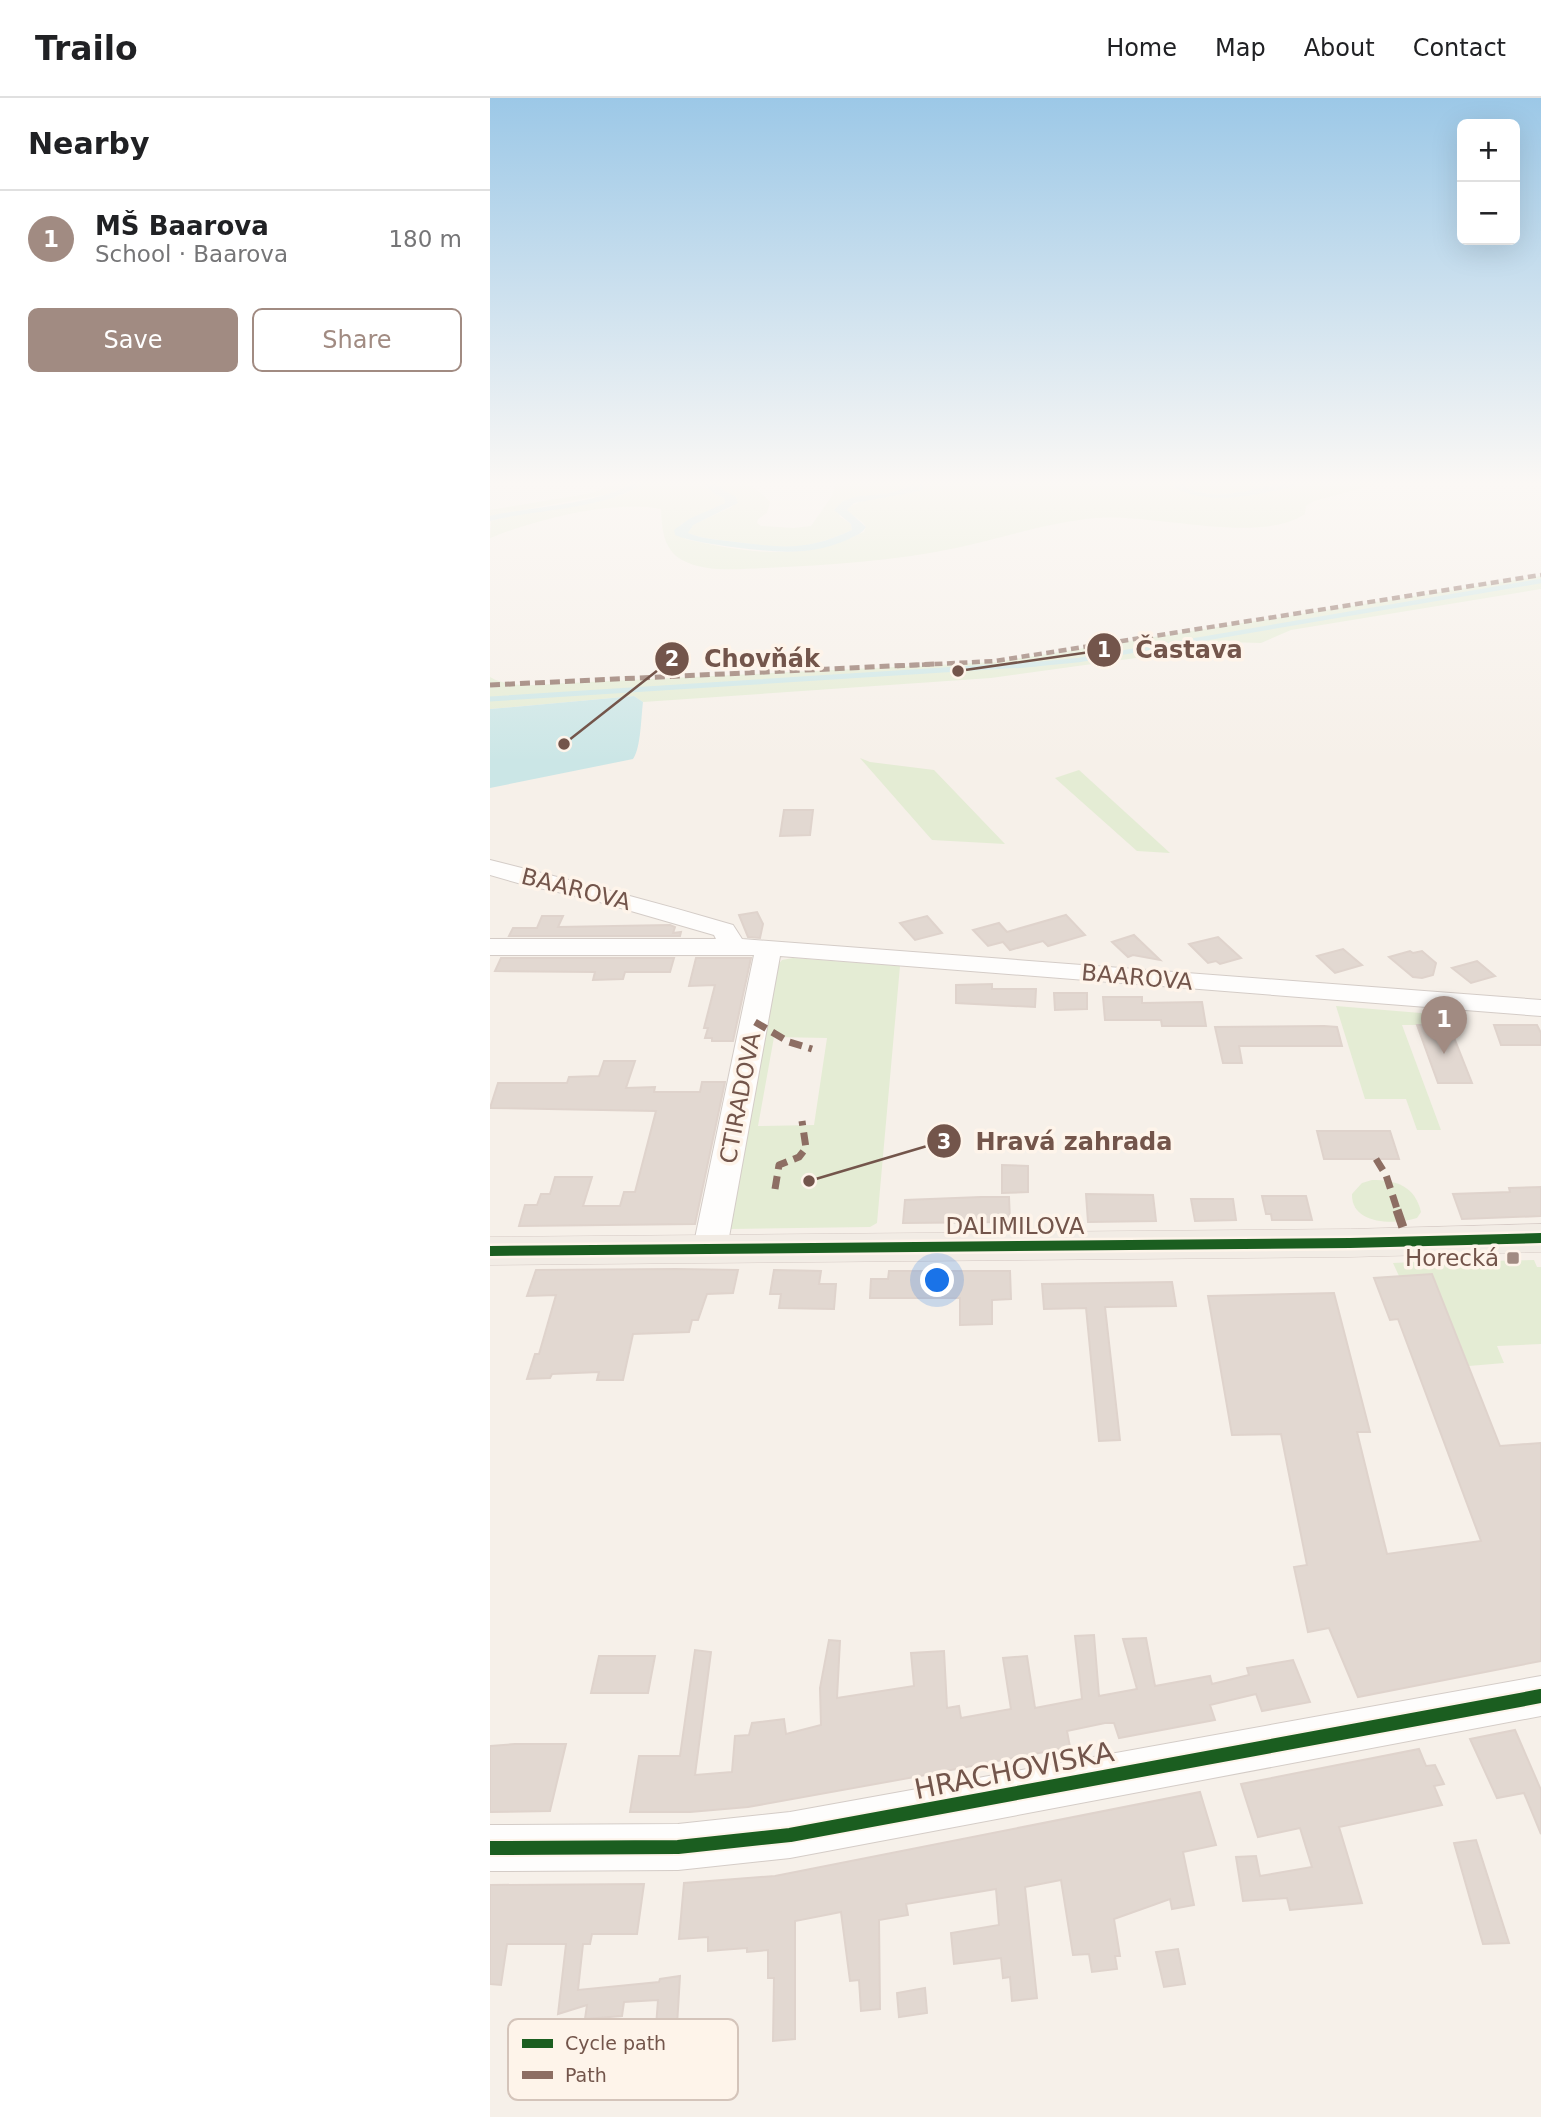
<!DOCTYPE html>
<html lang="en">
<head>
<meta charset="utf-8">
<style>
  body { margin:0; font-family:"DejaVu Sans",sans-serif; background:#f6f6f6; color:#202124 }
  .controls { position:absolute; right:21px; top:21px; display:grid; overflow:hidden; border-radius:10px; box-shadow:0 7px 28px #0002 }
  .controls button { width:63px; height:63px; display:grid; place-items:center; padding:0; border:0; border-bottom:2px solid #e0e0e0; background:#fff; color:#202124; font:35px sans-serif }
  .you { position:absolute; left:448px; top:1183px; width:24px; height:24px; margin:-18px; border:5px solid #fff; border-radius:50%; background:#1a73e8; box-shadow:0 0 0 10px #1a73e833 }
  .badge { display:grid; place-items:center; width:46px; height:46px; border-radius:50%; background:#a18b82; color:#fff; font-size:23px; font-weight:700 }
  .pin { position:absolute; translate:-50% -58px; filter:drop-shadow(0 2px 4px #0008) }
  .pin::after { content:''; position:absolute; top:37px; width:24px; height:21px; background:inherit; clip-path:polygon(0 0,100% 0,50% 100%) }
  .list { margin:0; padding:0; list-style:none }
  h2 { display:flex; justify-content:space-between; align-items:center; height:91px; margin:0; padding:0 28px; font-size:30px }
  h2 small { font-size:23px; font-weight:400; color:#757577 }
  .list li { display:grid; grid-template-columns:46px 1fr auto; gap:21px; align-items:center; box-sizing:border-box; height:98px; padding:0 28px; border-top:2px solid #e0e0e0 }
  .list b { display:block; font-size:26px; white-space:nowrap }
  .list p { margin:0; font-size:23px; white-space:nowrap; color:#757577 }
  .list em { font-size:23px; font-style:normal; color:#757577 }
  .actions { display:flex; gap:14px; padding:21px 28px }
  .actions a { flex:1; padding:16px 0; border:2px solid #a18b82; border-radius:10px; text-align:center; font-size:24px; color:#a18b82 }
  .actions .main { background:#a18b82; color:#fff }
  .map { position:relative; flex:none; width:1051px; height:2019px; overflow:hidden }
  header { display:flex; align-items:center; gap:42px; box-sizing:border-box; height:98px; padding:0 35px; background:#fff; border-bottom:2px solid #e0e0e0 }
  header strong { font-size:33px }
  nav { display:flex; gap:38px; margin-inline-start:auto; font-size:24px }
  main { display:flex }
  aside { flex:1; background:#fff }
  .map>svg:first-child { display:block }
</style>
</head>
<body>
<header>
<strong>Trailo</strong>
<nav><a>Home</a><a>Map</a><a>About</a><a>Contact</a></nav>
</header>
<main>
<aside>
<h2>Nearby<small></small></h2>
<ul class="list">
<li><span class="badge">1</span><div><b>MŠ Baarova</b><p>School · Baarova</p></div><em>180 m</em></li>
</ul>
<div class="actions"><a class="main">Save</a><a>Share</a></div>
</aside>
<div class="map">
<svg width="1051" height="2019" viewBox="0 0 1051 2019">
  <rect width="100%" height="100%" fill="#f6f0e9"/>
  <g fill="#e4ecd4" fill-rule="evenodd">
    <path d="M131,382H146L119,396L0,418V412L102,395Z"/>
    <path d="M157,382H211L222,394L234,400L235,405L232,408L191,426L195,441C262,456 310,463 374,434L376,429C372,421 363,419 357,412C369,398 411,397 430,393L426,382H417H685L684,390L723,399L738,400L836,382H902L824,403L816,408L815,416C769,447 663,415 606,420C559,424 512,440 466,450C404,463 340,467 276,470C250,471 216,475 192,462C173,451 172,431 171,411C125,401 44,422 0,440L1,423L42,413L125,399L135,396Z"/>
    <path d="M224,382C249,382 263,385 280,404L277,415L268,421L267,425L271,428L304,430L321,428L342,398L347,382L417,385L421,388L396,396L369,398L349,418L361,426L362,432C317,453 293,451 246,444C229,442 213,441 198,435L202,427L242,409Z"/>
    <path d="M698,382H809C774,389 730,405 696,389Z"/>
    <path d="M1051,478V491L801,532L771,545L737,544L675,556L501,580L153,604L144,598L0,611V579C22,592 54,586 79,585L505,564Z"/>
    <path d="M370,660L380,664L444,672L515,746L442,742Z"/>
    <path d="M589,672L680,755L647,753L565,680Z"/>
    <path d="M303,860L410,868L387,1125L380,1129L239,1131L285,870L292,862ZM284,939L337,940L324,1027L268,1028Z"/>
    <path d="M846,908L955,917L959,927H912L951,1032H927L916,1001H875Z"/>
    <path d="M882,1082C906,1082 925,1088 931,1114L927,1120C905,1127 861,1127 862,1096L872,1085Z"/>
    <path d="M1044,1162L1047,1169H1051V1246L1007,1248L1014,1265L979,1268L942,1177L909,1178L903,1165L924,1164L927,1171L942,1170L940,1164Z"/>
  </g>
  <g fill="#cbe6e6">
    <path d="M146,382H157C125,411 44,411 0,423V418C41,408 114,407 146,382Z"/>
    <path d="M211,382H224L233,392L246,399L248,405L203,427L198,435C213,441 229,442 246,444C293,450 317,453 362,432L361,426L344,412L353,403L369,398L396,396L421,388L417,385L383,382H426L434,388L430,393L364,405L357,412L376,429C372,436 366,437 359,441C319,459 284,454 242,449C223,446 203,444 185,437L184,432L199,421L235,405L234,400L222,394Z"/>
    <path d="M685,382H698L696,389C731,407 772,386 809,382C818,381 827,382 836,382C788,389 732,413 684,390Z"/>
    <path d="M144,598L153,604C151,619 151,650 143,661L0,690V611Z"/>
  </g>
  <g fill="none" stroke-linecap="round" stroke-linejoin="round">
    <path stroke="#cbe6e6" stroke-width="4.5" d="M527,568L589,562L1051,483"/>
    <path stroke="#cbe6e6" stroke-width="5" d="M0,601L546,566"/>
  </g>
  <g fill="#e2d8d1" stroke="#dfd3cc" stroke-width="2">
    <path d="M294,712H323L320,737L290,738Z"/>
    <path d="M267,814L273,826L270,840L258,839L249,817Z"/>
    <path d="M576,817L595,837L558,848L553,843L520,852L513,844L498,848L483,832L509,825L517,834Z"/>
    <path d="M52,818H73L68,829L180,827L185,829L183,835L191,834L190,838H19L23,830H47Z"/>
    <path d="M437,818L452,835L425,842L410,825Z"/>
    <path d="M644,837L670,862L643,857L638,859L622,844Z"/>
    <path d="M728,839L751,860L730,866L726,863L718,865L699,846Z"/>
    <path d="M853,851L872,867L845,875L827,858Z"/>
    <path d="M920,853L923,855L932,853L946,865L943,877L932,880L923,879L899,859Z"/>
    <path d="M11,860H184L180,874H135L133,881L103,882L105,874L5,873Z"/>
    <path d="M206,860H261L243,943H222V940H215L218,930H214L225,887L199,888Z"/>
    <path d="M987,863L1005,878L981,885L962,870Z"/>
    <path d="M502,886V891H546L545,909L466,905V887Z"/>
    <path d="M564,895H597V911L565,912Z"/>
    <path d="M613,899H652V905L712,904L716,928H672L671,922H615Z"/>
    <path d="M927,927H959L982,985H948Z"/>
    <path d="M1004,927H1047L1051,935V947H1011Z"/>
    <path d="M834,928L847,929L852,948H749L752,965H733L725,929Z"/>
    <path d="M114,963H145L136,990L165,989L164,994H210L212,984H235L205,1126L29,1128L35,1107H47L51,1096H60L65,1079H102L93,1108H130L134,1094H145L166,1013L0,1010L8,985H77L79,979L109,978Z"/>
    <path d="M827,1033H900L909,1061H834Z"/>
    <path d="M512,1067L538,1068V1094L512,1095Z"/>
    <path d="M1051,1089V1118L972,1121L963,1096L1020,1094L1019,1090Z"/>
    <path d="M596,1096L663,1097L666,1123L598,1124Z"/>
    <path d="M772,1098H816L822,1122H782L781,1116H776Z"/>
    <path d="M491,1099H519L520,1124L413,1125L415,1102Z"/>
    <path d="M701,1101H743L746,1122L705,1123Z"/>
    <path d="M46,1172L186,1171L248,1172L243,1195L217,1196L208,1222H202L199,1234L143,1236L133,1282H107L109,1274L62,1276L60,1280L37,1281L45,1256H49L66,1197L37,1198Z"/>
    <path d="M284,1172L331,1173L329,1186H346L344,1211L289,1210L291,1196H280Z"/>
    <path d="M399,1173H520L521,1201L502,1202V1226L470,1227V1200H380L381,1181H398Z"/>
    <path d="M942,1176L1010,1348L1051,1345V1563L868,1599L839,1530L818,1534L804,1469L817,1467L791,1336L742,1337L718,1198L844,1195L880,1334H867L897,1456L991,1443L908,1221L900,1222L884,1180Z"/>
    <path d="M682,1184L686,1208L615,1209L630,1342L609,1343L596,1210L554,1211L552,1186Z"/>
    <path d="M604,1537L609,1598L647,1591L633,1541L656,1540L665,1588L720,1578L722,1586L759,1577L757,1570L803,1562L820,1604L772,1613L766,1596L720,1607L725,1622L629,1640L624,1625H615L577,1633L580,1649L430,1678L258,1709L200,1714H140L149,1658H190L205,1552L221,1554L205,1677L242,1674L245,1638L259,1637L262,1625L294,1621L296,1636L331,1627L330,1590L339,1542L350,1543L347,1600L424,1588L421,1555L454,1553L457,1610L469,1608L471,1620L521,1611L513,1560L537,1558L545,1610L592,1601L585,1538Z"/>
    <path d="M109,1558H165L158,1595H101Z"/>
    <path d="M1025,1632L1051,1692V1736L1034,1695L1007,1700L980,1641Z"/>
    <path d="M25,1646H76L60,1713L0,1714V1648Z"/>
    <path d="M929,1651L936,1668L945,1667L954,1686L944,1688L952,1707L849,1729L872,1805L800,1812L797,1800L753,1803L746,1759L766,1758L770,1778L822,1769L810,1730L768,1739L751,1686Z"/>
    <path d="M710,1694L726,1747L693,1754L704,1807L682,1811L680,1801L624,1821L630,1858H625L627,1871L602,1874L599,1856L583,1857L571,1782L535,1789L547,1900L522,1903L520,1879L513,1880L511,1860L464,1866L461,1835L509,1827L506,1791L416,1806L418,1817L389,1822L390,1911L371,1913L369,1882L360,1883L351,1814L305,1823V1941L283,1943L284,1880H278V1852L257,1854V1850L218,1853V1839L189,1841L194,1785L285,1778Z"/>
    <path d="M986,1742L1019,1845L993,1846L964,1745Z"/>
    <path d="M154,1786L147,1836H102L100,1846H93L88,1892L169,1884L170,1881L190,1878L187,1927L166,1929L168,1902L134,1904L132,1918L95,1921L97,1907L68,1916L76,1846H17L11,1887L0,1886V1787Z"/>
    <path d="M688,1851L695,1886L674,1889L666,1854Z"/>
    <path d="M435,1890L437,1915L409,1919L407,1895Z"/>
  </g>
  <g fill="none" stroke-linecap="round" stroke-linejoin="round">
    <defs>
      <g id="minor">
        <path d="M0,762C81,782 162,803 243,827L252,841L1051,902V918L290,858L237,1150L232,1158L220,1162L208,1158L203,1150L264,857H0V841H226L224,837L96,800L35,787L0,777Z"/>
        <path d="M1051,1578V1618L300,1760L188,1772L0,1773V1727L188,1726L300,1714Z"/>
      </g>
      <path id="major" d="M1051,1126V1154L860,1159L0,1167V1139L860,1131Z"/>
    </defs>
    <use href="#minor" stroke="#d4ccc7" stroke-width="2"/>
    <use href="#major" stroke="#d5cac5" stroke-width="1"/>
    <use href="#minor" fill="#fefdfc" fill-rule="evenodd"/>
    <use href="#major" fill="#f2ece5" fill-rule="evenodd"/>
    <path stroke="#8d6e63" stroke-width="4.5" stroke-dasharray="8 4.5" stroke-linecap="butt" d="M407,568L505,563L1051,477"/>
    <path stroke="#8d6e63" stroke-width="5" stroke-dasharray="10 5" stroke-linecap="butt" d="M0,587L444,566"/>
    <g stroke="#8d6e63" stroke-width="7" stroke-dasharray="13 7" stroke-linecap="butt">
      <path d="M265,924L299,944L322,951"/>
      <path d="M886,1061L896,1077L908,1114"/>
      <path d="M285,1091L289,1067L309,1059L316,1050L312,1023"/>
    </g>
    <path stroke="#8d6e63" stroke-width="9" stroke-dasharray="18 9" stroke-linecap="butt" d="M907,1112L918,1144"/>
    <defs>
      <path id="cycleway-far1" d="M0,1153L860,1145L1051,1140"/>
      <path id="cycleway" d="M0,1750L188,1749L300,1737L1051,1598"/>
    </defs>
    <use href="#cycleway-far1" stroke="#fef4ea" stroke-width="15"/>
    <use href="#cycleway" stroke="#fef4ea" stroke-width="18"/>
    <use href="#cycleway-far1" stroke="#1b5e20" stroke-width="10"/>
    <use href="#cycleway" stroke="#1b5e20" stroke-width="14"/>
  </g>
  <linearGradient id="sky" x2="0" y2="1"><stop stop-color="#9cc8e7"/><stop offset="0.58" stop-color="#fbf8f5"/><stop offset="1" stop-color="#fbf8f5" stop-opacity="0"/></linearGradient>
  <rect width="1051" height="664" fill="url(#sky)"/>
  <rect fill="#a18b82" stroke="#fef4ea" stroke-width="2.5" x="1016" y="1153" width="14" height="14" rx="3.5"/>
  <g text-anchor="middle" stroke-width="7" stroke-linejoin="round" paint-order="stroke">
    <g font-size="23" fill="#73554b" stroke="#fef4ea">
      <text transform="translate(86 791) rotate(14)" y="8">BAAROVA</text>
      <text transform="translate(647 879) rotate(5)" y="8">BAAROVA</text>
      <text transform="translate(250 1000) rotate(-79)" y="8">CTIRADOVA</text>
      <text x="525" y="1136">DALIMILOVA</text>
    </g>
    <g font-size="23" fill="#73554b" stroke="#fef4ea" text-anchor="end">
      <text x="1009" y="1168">Horecká</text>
    </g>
    <g font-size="28" fill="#73554b" stroke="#fef4ea">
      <text transform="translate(524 1672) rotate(-11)" y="10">HRACHOVISKA</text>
    </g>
  </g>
  <rect x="18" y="1921" width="230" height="81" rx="10" fill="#fef4ea" stroke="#d4c4ba" stroke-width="2"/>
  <rect x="32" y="1941" width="31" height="9" fill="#1b5e20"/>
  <rect x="32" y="1973" width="31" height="8" fill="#8d6e63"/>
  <g font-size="19" fill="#73554b">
    <text x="75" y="1952">Cycle path</text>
    <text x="75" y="1984">Path</text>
  </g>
  <path fill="none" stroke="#73554b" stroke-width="2.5" d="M468 573L614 552M74 646L182 561M319 1083L454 1043"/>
  <g fill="#73554b" stroke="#fef4ea" stroke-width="2.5">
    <circle cx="468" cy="573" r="7"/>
    <circle cx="74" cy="646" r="7"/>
    <circle cx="319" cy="1083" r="7"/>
    <circle cx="614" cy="552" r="18"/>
    <circle cx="182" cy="561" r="18"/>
    <circle cx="454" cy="1043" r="18"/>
  </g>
  <g font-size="21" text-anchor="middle" font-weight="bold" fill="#fff">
    <text x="614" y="559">1</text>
    <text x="182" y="568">2</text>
    <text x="454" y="1051">3</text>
  </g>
  <g font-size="24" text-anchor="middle" font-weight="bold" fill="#73554b" stroke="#fef4ea" stroke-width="7" stroke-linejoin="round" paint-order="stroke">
    <text x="699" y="560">Častava</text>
    <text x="272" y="569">Chovňák</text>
    <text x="584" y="1052">Hravá zahrada</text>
  </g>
</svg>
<div class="controls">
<button>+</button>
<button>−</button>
</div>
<div class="you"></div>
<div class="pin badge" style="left:954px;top:956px">1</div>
</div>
</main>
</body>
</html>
